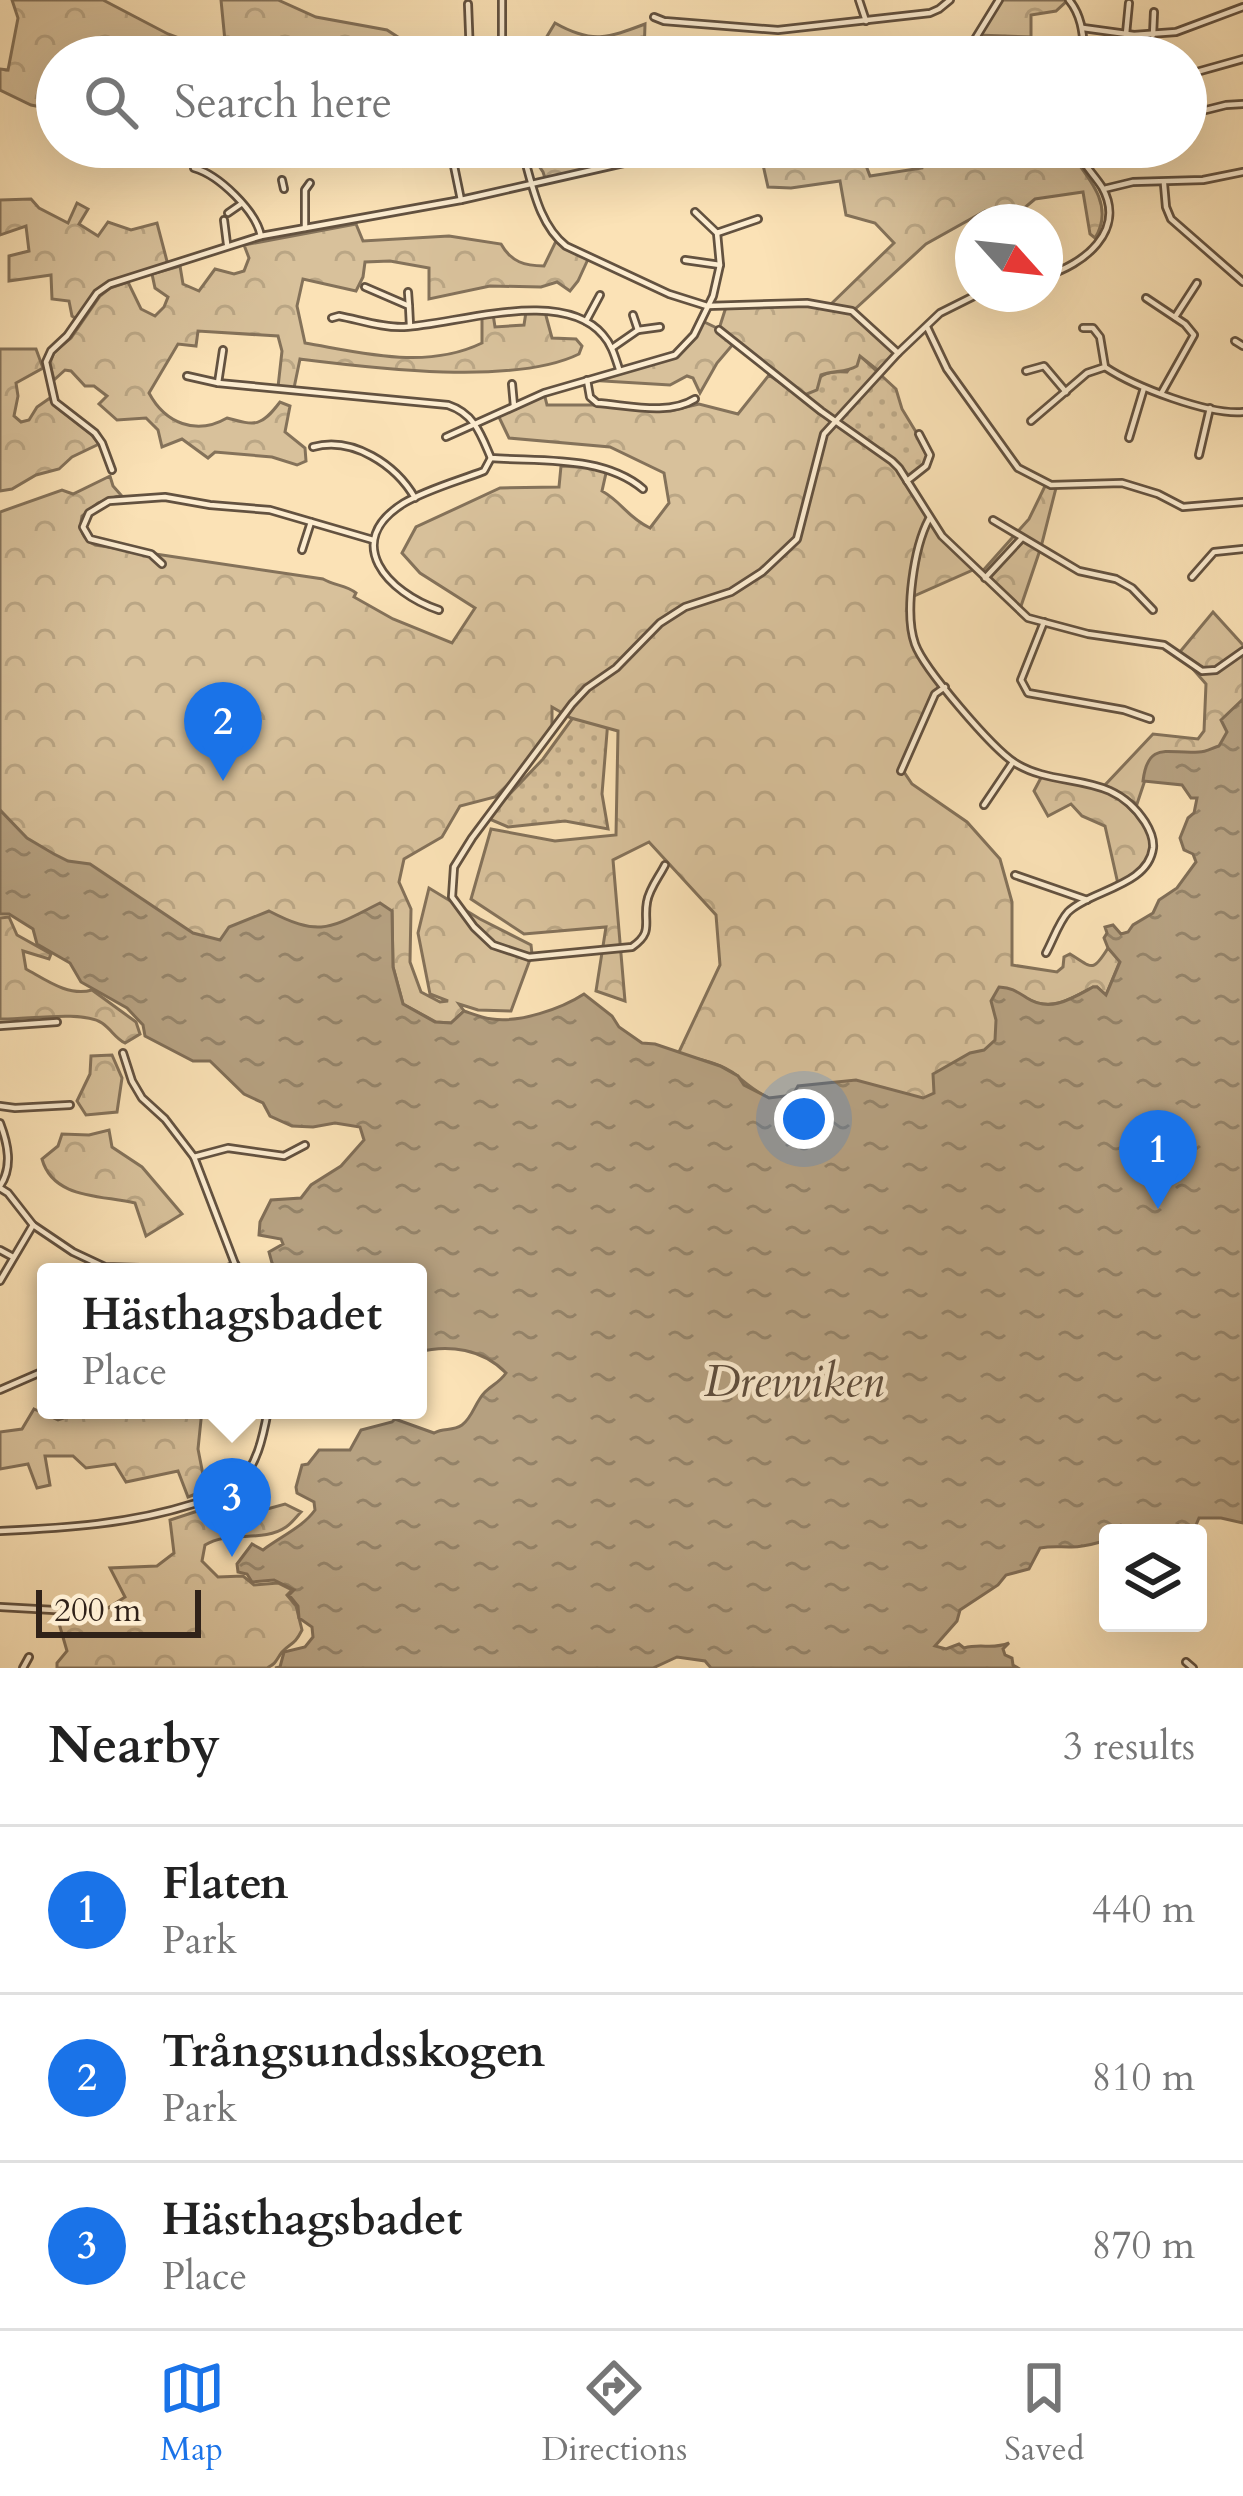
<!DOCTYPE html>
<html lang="en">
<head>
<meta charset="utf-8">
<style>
  body { margin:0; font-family:Cardo,serif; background:#f6f6f6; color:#222 }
  .controls { position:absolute; right:36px; bottom:36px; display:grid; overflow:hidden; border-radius:12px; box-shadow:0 12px 48px #0002 }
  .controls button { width:108px; height:108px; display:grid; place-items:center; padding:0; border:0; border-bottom:3px solid #e0e0e0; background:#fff; color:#222; font:60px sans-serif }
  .compass { position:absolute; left:955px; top:204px; width:108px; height:108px; border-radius:50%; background:#fff; box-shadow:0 12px 48px #0002; rotate:117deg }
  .scale { position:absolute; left:36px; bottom:30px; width:165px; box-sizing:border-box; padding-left:12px; border:6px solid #302219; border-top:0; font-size:33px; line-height:42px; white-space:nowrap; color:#302219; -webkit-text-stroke:9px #fcecd0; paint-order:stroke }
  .you { position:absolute; left:804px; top:1119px; width:42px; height:42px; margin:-30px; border:9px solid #fff; border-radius:50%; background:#1a73e8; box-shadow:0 0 0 18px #1a73e833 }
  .badge { display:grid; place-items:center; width:78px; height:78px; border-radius:50%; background:#1a73e8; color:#fff; font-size:39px; font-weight:700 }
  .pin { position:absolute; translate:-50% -99px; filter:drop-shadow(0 3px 6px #0008) }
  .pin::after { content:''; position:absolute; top:63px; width:42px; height:36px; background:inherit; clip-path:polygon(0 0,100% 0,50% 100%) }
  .popup { position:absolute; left:37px; top:1263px; width:390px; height:156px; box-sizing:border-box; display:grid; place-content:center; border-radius:12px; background:#fff; filter:drop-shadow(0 3px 9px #0005); font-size:39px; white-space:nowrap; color:#767676 }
  .popup b { font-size:45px; color:#222 }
  .popup::after { content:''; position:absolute; left:50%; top:100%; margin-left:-24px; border:24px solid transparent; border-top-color:#fff }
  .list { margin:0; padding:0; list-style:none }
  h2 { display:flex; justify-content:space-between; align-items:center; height:156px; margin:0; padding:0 48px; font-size:51px }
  h2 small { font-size:39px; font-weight:400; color:#767676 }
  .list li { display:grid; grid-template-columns:78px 1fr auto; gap:36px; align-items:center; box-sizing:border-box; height:168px; padding:0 48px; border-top:3px solid #e0e0e0 }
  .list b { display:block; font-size:45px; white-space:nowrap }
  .list p { margin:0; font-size:39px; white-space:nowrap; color:#767676 }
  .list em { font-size:39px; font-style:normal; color:#767676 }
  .icon { flex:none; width:66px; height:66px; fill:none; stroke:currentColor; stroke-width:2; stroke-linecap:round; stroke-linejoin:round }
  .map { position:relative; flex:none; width:1243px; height:1668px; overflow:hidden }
  .search { position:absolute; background:#fff; box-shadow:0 12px 48px #0002; left:36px; right:36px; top:36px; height:132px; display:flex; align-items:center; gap:30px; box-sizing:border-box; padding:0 42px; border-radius:66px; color:#767676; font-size:45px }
  .sheet { height:660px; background:#fff }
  nav { display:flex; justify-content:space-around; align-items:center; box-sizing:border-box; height:168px; border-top:3px solid #e0e0e0; background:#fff; font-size:33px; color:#767676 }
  nav a { display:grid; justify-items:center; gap:6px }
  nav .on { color:#1a73e8 }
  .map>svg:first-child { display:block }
</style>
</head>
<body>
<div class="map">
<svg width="1243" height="1668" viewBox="0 0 1243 1668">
  <defs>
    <pattern id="grass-dots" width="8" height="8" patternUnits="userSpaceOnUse" patternTransform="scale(3)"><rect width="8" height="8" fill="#d8c19b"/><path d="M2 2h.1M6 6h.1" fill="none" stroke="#baa685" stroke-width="1.8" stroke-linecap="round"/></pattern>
    <pattern id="forest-crowns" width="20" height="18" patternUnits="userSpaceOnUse" patternTransform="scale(3)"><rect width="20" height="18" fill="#d8c19b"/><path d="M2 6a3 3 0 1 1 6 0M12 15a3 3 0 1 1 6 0" fill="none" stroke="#baa685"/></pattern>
    <pattern id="water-ripples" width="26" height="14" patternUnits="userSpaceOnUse" patternTransform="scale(3)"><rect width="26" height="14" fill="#b6a181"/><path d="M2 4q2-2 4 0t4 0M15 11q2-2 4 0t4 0" fill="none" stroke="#948369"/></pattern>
  </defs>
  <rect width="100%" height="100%" fill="#fbe2b6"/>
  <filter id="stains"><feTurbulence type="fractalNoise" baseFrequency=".00167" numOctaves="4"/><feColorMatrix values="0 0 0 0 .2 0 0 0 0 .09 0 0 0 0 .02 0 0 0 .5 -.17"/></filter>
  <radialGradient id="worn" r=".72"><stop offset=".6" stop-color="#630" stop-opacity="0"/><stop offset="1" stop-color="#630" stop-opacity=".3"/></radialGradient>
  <g fill="url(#grass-dots)" stroke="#84725a" stroke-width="3">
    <path d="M859,355L896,389L902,409L930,455L926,466L907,481L802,396C818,378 821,370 847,372Z"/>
    <path d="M612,671L602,794L608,829L565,821L508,827L487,818L543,759L580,708Z"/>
  </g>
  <g fill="url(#forest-crowns)" stroke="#84725a" stroke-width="3">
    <path d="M12,0H103L168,34L211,50L225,41L221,0H278L316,17L387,30L418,50H429L428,57H57V140L51,109L31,105L0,90V69L8,70L18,18Z"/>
    <path d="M999,0H1068L1056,11L1031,15V37L977,35Z"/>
    <path d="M555,23C592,44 608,38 645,24L644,57H561L565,49L546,38Z"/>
    <path d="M526,147H603L607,167L546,181L543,172Z"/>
    <path d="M759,147H859L870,176L922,168L928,147H961L963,163L996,158L995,147H1023L1025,154L1051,147H1070V153C1089,178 1115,206 1095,238L1090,234L1083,192L1035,199L1022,210L985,211L926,244L853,311L898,353L880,372L860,356L857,366C845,373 834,370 821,375L817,390L802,396L734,343L717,363L700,393L693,378L687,376L670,385L587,380L675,355L687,345L702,321L719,329L726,307L807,303L830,305L894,243L875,223L846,215L840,181L791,188L768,187Z"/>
    <path d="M31,199L39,208L68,223L77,203L88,209L79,224L98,236L108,222L131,230L157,223L168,265C120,281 109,278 78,320L72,316L69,301L52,299L51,275L9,281V256L29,251L26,226L0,235V200Z"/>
    <path d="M356,224L363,241L449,236L501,244C511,262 525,266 544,266L557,239L589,257L578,281L570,291L557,282L541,287L490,286L429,299V268L390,261L365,262L363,277L356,291L303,279L297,306L305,343C364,353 426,370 482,343V316L493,314L495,327L524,325L526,312H545L552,338L576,339L582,346L579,354C514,386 372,368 300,359L294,388L278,387L282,351L278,336L198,331L196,346L178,344L149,393C165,423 196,436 227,418C256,426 261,427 280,402L290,406L285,432L305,448L306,461L297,465L272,457L215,452L208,458L182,439L162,447L158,430L146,418L117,420L99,404L107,396L94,386H85L71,371L65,370L54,380L50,363L54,352L71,338L100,296L110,288L128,282L141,309L155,316L164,307L168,297L155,288L152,274L180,266L183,284L199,291L215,269L234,274L244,271L249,258L244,245Z"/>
    <path d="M0,349H36L43,368L16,383L18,396L14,416L21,422L29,420L37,407L50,398L53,404L91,434L99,444L72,457L59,469L36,475L12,489L0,491Z"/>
    <path d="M769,375L892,461L899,468L942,536L975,569L912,597L915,645L945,687L935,694L902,769L912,784L967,822L1000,859L1012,902V965L1057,972L1063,967L1064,957L1070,954C1092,967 1092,974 1108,948L1120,961L1106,995L1097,987H1093C1073,998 1053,1011 1030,1000L1021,1123L769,1098C754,1091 747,1084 736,1075C720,1062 696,1059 678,1054L720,965L716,915L649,842L613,860L625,1001L596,991L606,927L524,934L471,899L491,829L555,841L616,835L618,731L571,718L552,707V731L534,759L495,797L460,806L442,837L404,859L399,882L411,909L410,962L421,992L440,1002L448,1001L430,994L418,933L429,888L480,919L531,945L532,954L511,1011L478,1010L459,1004L464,1011L451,1023L436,1022L403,1004L393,967L392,912L306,1033L0,875V512L62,490L73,494L110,476L113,486L121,495L98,503L82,516C79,530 82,539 95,545L323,579C335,586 346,585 356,593L354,597L393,619L452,643L475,608L420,573L402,553L416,527L500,488L559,487L561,466L595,468L606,473L602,491C622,502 627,517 650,528L669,503L664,473L610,447L509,438L497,413L544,393L547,405H601L674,410L699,404L738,414Z"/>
    <path d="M1047,482L1057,484L1041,547L1019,612L980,574L1029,519Z"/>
    <path d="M1213,612L1243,645V782L1145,780L1137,804L1105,785L1153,734L1198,739L1204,731L1206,684L1179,653Z"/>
    <path d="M1043,774C1101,786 1115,785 1152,834C1150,863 1143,871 1118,884L1105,826L1082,816L1071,804L1048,816L1034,791Z"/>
    <path d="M9,917L17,935L51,954L49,959L23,951L26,969C46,980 69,997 92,990L136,1022L140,1034L125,1043C115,1038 112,1030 102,1023C82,1010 25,1020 0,1019V918Z"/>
    <path d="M112,1055L122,1078L117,1112L86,1115L77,1101L90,1074L91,1056Z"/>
    <path d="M109,1130L112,1147L142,1167L182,1214L146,1236L135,1203C101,1195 53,1199 42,1159L58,1146L62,1134L89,1135Z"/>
    <path d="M34,1409L58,1420L88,1410H202L198,1449L206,1490L188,1497L178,1471L126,1482L115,1464L86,1468L73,1456H45L50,1485L37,1488L28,1464L0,1469V1432L22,1429Z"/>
    <path d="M285,1504L301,1512C296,1517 292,1523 286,1527C263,1543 229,1530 205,1545L202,1561L218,1577L243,1576L254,1585L278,1583L292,1590L287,1595L296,1606L302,1630C294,1646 291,1642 282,1652C276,1660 277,1663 267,1668H57V1663L67,1651L58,1620L97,1615L125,1597L110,1568L157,1566L174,1553L170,1520L213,1506L235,1518Z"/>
  </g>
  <path fill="url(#water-ripples)" stroke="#806e57" stroke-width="3" d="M1243,699V1523L1221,1518H1199L1196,1525L1187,1531L1178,1525L1161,1533H1108V1540C1096,1543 1082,1548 1069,1547C1058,1547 1052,1546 1040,1548L1029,1569L1006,1575L998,1585L960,1610L957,1621L935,1646L946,1649L959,1644L964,1648C982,1643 992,1650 1009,1643L1003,1649L1005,1655L1012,1658L1013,1665L1018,1668H711L705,1661L677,1657L653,1668H275L280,1667L284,1652L305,1647L313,1637L312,1627L299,1618L298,1606L289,1595L294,1590L274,1580L252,1582L247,1574L238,1572L237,1564L252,1544L263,1550C280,1537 303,1527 315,1510L314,1502L297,1493L296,1487L302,1465L308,1464L319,1450H350L361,1430L392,1422L395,1419L434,1433C444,1427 452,1432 462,1425C473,1417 475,1402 485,1392C493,1384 499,1383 506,1373C483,1349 449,1344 418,1352V1272H281L272,1263L269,1252L283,1244L281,1239L259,1235L260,1222L271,1200L301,1198L311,1185L341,1166L364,1140L360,1127L335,1123L313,1127L292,1126L270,1116L263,1103L244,1094L210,1061H193L145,1036L143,1025L127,1008L81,982L70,963L37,944L33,929L9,914H0V810L27,838L54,854L68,861L90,864L193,933L220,940L229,927L269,911C321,938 330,928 380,903L392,911L393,967L403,1004L435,1022L451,1023L464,1011C473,1014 483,1018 492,1019C519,1023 561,1009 584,994L612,1016L619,1027L642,1043L655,1044L720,1066L738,1076L744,1085L769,1098L793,1095L798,1086L856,1080L923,1098L934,1093L933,1074L970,1053L984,1050L995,1040L996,1020L991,1001L999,987C1012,988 1016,991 1027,998C1050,1013 1071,999 1093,987H1097L1106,995L1120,962L1108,948L1104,938L1107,933L1105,927L1113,925L1121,934L1128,932L1133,925L1153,913L1159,900L1177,888L1196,862L1193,854L1184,850L1180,838L1188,818L1194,813L1197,798H1191L1182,785L1143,781C1148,739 1170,755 1199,752C1206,752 1212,748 1219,746L1227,732L1221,720Z"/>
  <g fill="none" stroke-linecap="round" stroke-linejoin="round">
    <defs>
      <g id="minor">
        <path d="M502,0V54"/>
        <path d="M859,0L866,21"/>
        <path d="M1069,0C1083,17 1083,37 1085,57"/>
        <path d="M468,4L470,55"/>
        <path d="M654,17L664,21L778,30L930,13L939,9L950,0"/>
        <path d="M1083,28L1134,35L1176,32L1243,7"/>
        <path d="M1126,34L1129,3"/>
        <path d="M1153,35L1154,12"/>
        <path d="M438,55L502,56"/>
        <path d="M964,57L999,0"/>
        <path d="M1186,75L1243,59"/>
        <path d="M1186,115L1226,105L1243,104"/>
        <path d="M521,147C532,181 537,223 566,246L669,294L707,306L807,303L852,311L898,353"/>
        <path d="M453,150V161L461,200"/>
        <path d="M194,168C219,175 256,211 261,236"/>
        <path d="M282,180L284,189"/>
        <path d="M1164,184L1166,207L1171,219L1243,282"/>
        <path d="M1104,189L1133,182L1203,180L1243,172"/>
        <path d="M228,213L241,204"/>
        <path d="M224,220L227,244"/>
        <path d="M305,228V190L310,183"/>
        <path d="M717,233L758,219"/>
        <path d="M685,260L720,265"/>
        <path d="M1045,276C1083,265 1127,231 1102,187C1093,173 1081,163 1077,147"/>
        <path d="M365,287L409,306L410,326"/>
        <path d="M408,292L409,306"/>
        <path d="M1146,298L1185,324L1194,335L1162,392"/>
        <path d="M633,315L638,330"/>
        <path d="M1175,317L1197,283"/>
        <path d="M332,318L339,316C360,320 383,328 404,327C458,324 562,287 603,335C612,345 615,357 619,369"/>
        <path d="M586,321L600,295"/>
        <path d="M927,327L947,369L1018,468L1051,485L1122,483L1158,494L1183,507L1243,502"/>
        <path d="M719,330L821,411L892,461L899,468L942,536L1028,618L1088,634L1164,645L1202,671L1216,670L1243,651"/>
        <path d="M1235,341L1243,346"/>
        <path d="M612,348L638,330L660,327"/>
        <path d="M1105,367C1135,387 1208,415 1243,412"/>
        <path d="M1026,371L1044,366L1066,392"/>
        <path d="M187,376L218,383L448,405C475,414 481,435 491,458C540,462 603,455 643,489"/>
        <path d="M587,380L590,397L597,403C628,405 668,416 695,399"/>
        <path d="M218,383L223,350"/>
        <path d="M512,384L514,406"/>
        <path d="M1031,421L1087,373L1105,367L1100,337L1093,328H1083"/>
        <path d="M446,437L544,393L675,355L694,335L713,296L720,265L717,233L695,212"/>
        <path d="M1129,438L1144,388"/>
        <path d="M313,447C353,436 396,465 415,498"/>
        <path d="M1199,455L1210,408"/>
        <path d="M112,470L102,443L95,433L55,402L46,362L51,351L67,336L97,293L110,284L261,236L461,200L694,147"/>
        <path d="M907,481L926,466L930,455L919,434"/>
        <path d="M929,519C914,547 904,613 915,644C924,669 992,748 1015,763C1058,790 1111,769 1145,822C1150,830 1154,838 1153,848C1148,886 1091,890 1068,912C1059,922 1053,940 1046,953"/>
        <path d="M993,520L1079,571L1116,579L1132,588L1153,610"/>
        <path d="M302,550L311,522"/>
        <path d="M162,564L151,554L90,539L83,527L89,513L109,501L165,497L210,505L270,510L373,540"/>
        <path d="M1192,577L1214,552L1243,549"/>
        <path d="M985,578L1022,538"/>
        <path d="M439,610C388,593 341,542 404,503C428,489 458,481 484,471L491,458"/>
        <path d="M1044,622L1021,680L1028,693L1124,710L1150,719"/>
        <path d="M901,771L935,694L945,687"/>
        <path d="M984,805L1013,762"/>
        <path d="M665,865C659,877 649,889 647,902C643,923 654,932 632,947L529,957L493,945L474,927L452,897L454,867L472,838L572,704L587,688L616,668L660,623L685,607L731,592L762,572L797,539L824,434L898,353L940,313L978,294"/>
        <path d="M1015,875L1087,900"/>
        <path d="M0,1026L57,1022"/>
        <path d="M123,1053L132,1081L142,1098L165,1119L194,1157L238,1272"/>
        <path d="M0,1106L15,1108L70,1105"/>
        <path d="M0,1123C8,1144 13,1167 0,1186"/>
        <path d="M194,1157L228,1148L284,1156L305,1145"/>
        <path d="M0,1188L8,1193L33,1225L73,1252L105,1267L140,1268L147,1272"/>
        <path d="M0,1250L13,1257"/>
        <path d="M217,1272L236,1265"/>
        <path d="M0,1281L33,1225"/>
        <path d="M0,1390L46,1370"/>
        <path d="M0,1531C66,1528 130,1524 193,1504C207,1500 225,1495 236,1486C257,1467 263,1437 268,1410"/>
        <path d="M0,1607L54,1610L87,1609"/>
        <path d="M1186,1662L1193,1668"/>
        <path d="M23,1668L29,1657"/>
      </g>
    </defs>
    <use href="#minor" stroke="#635240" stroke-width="10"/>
    <use href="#minor" stroke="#fcecd0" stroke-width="4.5"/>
  </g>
  <g text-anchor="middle" stroke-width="9" stroke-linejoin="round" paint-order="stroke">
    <g font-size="45" font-style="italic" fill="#5f4e3d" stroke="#fcecd0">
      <text x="794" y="1396">Drevviken</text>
    </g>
  </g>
  <rect width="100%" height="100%" filter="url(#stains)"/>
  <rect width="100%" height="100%" fill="url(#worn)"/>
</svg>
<div class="controls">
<button><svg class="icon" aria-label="layers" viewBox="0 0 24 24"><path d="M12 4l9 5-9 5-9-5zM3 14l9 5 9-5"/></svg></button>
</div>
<svg class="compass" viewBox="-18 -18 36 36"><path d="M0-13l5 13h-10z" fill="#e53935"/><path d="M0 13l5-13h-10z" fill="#767676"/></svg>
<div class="scale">200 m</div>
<div class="you"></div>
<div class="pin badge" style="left:1158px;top:1209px">1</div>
<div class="pin badge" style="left:223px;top:781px">2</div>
<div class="pin badge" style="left:232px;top:1557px">3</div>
<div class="popup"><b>Hästhagsbadet</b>Place</div>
<div class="search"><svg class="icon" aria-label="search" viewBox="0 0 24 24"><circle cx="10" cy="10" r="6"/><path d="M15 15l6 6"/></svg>Search here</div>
</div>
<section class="sheet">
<h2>Nearby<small>3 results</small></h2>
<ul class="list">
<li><span class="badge">1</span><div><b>Flaten</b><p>Park</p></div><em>440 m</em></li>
<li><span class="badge">2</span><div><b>Trångsundsskogen</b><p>Park</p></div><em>810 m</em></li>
<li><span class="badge">3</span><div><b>Hästhagsbadet</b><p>Place</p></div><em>870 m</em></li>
</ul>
</section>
<nav>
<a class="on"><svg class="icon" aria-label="map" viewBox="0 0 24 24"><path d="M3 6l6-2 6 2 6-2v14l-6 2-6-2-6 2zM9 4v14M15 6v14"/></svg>Map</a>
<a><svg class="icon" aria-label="directions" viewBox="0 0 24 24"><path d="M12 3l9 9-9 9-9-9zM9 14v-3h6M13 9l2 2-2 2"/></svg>Directions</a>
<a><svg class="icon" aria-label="saved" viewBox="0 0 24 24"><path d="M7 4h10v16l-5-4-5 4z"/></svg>Saved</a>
</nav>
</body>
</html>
